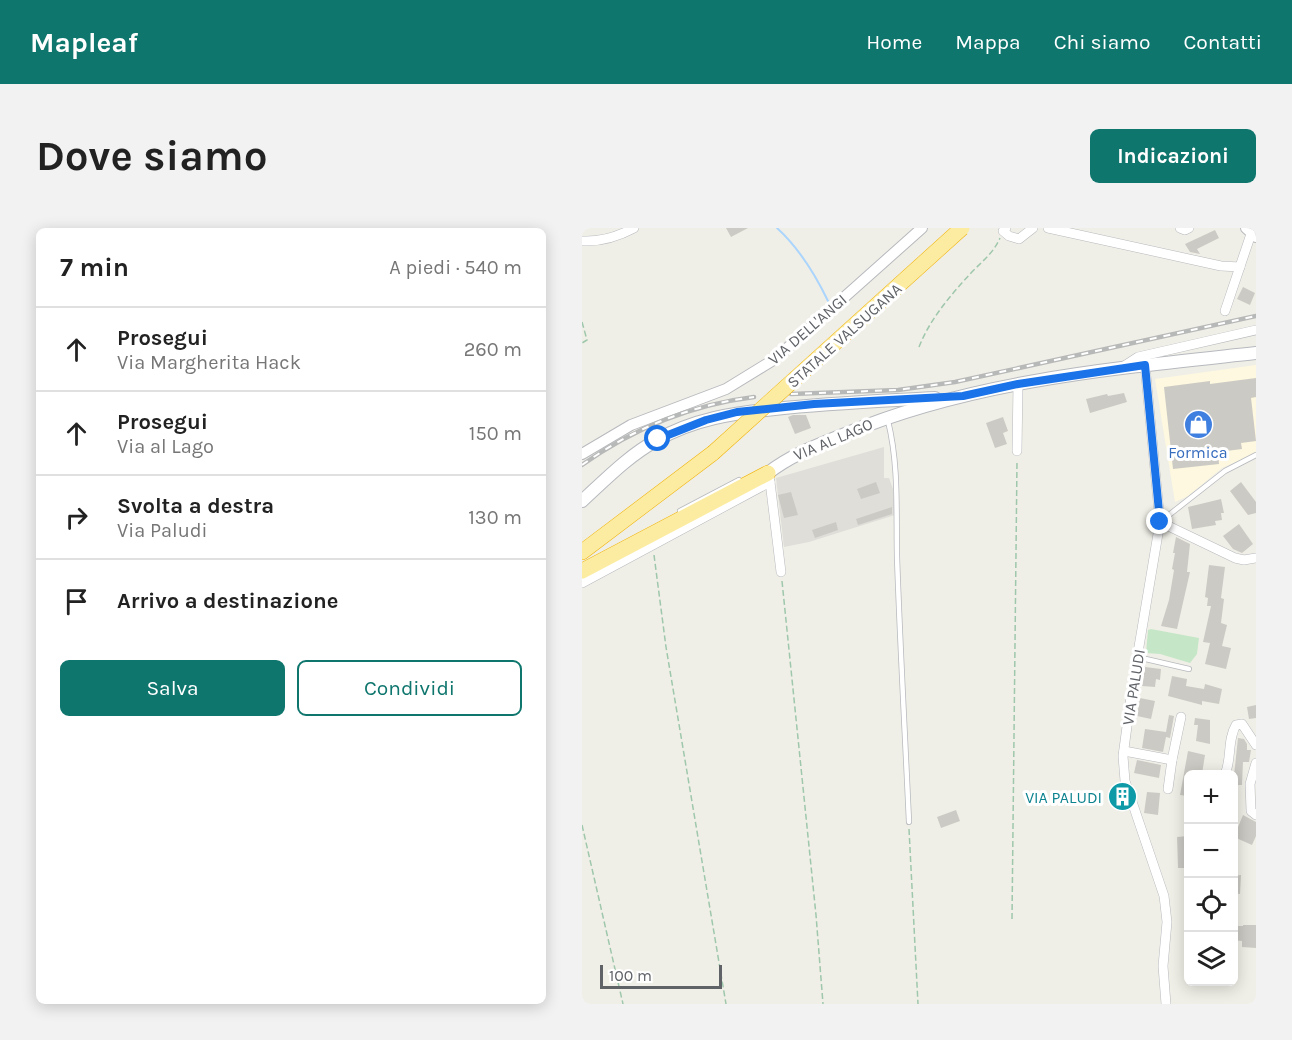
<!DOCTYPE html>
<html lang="it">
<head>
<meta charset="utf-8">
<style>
  body { margin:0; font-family:Karla,sans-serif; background:#f2f2f2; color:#222 }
  .controls { position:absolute; right:18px; bottom:18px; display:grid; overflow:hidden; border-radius:9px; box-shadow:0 3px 15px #0003 }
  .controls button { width:54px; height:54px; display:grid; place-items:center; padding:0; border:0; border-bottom:2px solid #e0e0e0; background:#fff; color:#222; font:30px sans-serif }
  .scale { position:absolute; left:18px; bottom:15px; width:122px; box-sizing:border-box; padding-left:6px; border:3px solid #5f6267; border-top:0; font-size:16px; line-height:21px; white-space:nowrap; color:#5f6267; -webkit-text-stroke:4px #fff; paint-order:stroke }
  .stop { position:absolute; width:18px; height:18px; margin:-14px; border:4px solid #1a73e8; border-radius:50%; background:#fff }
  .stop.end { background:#1a73e8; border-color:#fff; box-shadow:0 2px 6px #0008 }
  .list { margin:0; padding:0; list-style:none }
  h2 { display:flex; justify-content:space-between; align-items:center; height:78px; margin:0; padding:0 24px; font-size:26px }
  h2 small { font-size:20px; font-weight:400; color:#767676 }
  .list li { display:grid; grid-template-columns:39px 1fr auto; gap:18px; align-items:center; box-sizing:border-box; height:84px; padding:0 24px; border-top:2px solid #e0e0e0 }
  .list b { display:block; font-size:22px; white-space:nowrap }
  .list p { margin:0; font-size:20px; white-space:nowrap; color:#767676 }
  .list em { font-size:20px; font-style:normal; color:#767676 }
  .actions { display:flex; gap:12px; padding:18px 24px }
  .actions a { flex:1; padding:14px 0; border:2px solid #0f766e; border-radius:9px; text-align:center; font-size:21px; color:#0f766e }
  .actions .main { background:#0f766e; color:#fff }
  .icon { flex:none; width:33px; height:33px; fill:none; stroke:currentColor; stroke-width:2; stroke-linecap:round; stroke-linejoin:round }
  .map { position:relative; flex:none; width:674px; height:776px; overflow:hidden; border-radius:9px }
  header { display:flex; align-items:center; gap:36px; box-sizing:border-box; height:84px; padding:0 30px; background:#0f766e; color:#fff }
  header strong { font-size:28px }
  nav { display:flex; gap:33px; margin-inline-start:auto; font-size:21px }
  .intro { display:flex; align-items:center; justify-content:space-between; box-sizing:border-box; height:144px; padding:0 36px }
  h1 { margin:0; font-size:42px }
  .button { padding:15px 27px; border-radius:9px; background:#0f766e; color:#fff; font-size:21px; font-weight:700 }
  main { display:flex; gap:36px; padding:0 36px }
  aside { flex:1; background:#fff; border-radius:9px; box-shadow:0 3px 15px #0003 }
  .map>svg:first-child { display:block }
</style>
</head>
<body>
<header>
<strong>Mapleaf</strong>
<nav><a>Home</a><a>Mappa</a><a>Chi siamo</a><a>Contatti</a></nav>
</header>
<div class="intro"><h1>Dove siamo</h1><a class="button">Indicazioni</a></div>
<main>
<aside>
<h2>7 min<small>A piedi · 540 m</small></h2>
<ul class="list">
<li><svg class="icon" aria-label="ahead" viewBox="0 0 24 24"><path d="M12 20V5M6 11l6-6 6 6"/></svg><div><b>Prosegui</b><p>Via Margherita Hack</p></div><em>260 m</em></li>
<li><svg class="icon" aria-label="ahead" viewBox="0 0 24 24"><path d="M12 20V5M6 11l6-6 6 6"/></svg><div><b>Prosegui</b><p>Via al Lago</p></div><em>150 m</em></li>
<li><svg class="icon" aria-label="right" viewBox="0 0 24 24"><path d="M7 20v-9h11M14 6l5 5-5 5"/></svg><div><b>Svolta a destra</b><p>Via Paludi</p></div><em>130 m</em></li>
<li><svg class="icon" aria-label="arrive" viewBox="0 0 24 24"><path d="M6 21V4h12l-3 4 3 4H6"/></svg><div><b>Arrivo a destinazione</b></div></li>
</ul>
<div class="actions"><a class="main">Salva</a><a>Condividi</a></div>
</aside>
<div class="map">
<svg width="674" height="776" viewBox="0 0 674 776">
  <rect width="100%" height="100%" fill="#f0efe7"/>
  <path fill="#fdf8df" d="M674,137V225L640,240L606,268L593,274L573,151Z"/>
  <path fill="#dfded9" d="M302,219V250H307L311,261L313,287L227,314L202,319L194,250Z"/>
  <path fill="#c5e7c7" d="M569,401L617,410L615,426L608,435L578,426L564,425L566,402Z"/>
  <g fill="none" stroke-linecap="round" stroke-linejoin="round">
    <path stroke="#abd5fc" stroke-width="2" d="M195,0C218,21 233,46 246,73"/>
  </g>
  <g fill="#cccac4">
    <path d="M144,0H166L149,9Z"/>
    <path d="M633,2L637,10L615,21L618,26L608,24L603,16Z"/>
    <path d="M661,59L673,65L668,77L655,71Z"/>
    <path d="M674,150V169L669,170L674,213L659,215L660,221L636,224L637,236L591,241L582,159L628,153V156Z"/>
    <path d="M542,165L545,174L508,185L504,171L525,166L526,168Z"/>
    <path d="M211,187H224L229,200L213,206L206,189Z"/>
    <path d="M421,189L426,203L421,205L425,216L413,220L404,195Z"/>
    <path d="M294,254L298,265L279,271L275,261Z"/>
    <path d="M659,254L674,274V285L666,287L648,263Z"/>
    <path d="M209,264L216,287L202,290L196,267Z"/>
    <path d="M639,271L642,285H639L640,292L633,293L634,297L610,301L606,279Z"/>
    <path d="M310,279V286L276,297L274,291Z"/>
    <path d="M254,294L256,302L233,310L230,302Z"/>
    <path d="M657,296L671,316L660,325L651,321L641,308Z"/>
    <path d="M594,309L608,316L605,344H608L595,401L579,398L587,372L592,342L590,341L593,325H591Z"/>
    <path d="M627,337L643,339L639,370L642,371L639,395L645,397L640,418L649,420L644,441L623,436L628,415L621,414L629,378H625L626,370L623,369Z"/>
    <path d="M563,439L579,441L578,452L574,451L573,459L560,458Z"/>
    <path d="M590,448L605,451L604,458L622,461L623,456L640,461L637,476L620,473V477L586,468Z"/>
    <path d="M558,470L573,473L569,491L555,488Z"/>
    <path d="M674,477V490L667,491L665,479Z"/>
    <path d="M587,487L592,488L588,510L584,509L581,524L560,520L563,501L584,504Z"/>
    <path d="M613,490L628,492V516L614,513L616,497H612Z"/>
    <path d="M656,510L662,511L665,516V522H669L667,534H661L660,557H651Z"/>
    <path d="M606,523L623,527L620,546H606V568L598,567Z"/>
    <path d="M555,532L579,537L577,550L552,545Z"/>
    <path d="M565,564L578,565L576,587L562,585Z"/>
    <path d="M374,582L378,593L359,600L355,589Z"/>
    <path d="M661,587L674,594V608L670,617L652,609Z"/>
    <path d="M606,608V640H596L595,609Z"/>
    <path d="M659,647L658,666L651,665V648Z"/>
    <path d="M661,697H674V720L660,719V713L651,712V698H661Z"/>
  </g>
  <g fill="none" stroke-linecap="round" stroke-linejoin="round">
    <defs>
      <g id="service">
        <path d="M306,193C317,237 314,283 315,329C318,417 323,506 327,594"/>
        <path d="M98,283L157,252"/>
        <path d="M578,294L643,243L674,227"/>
        <path d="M555,429L607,441"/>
      </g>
      <g id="minor">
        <path d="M424,0L421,3L427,8L437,11L451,0"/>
        <path d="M466,0L639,38L658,39"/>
        <path d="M598,0L603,2L607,0"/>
        <path d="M0,13C19,14 35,9 52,0"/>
        <path d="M643,83L671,0"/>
        <path d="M563,137L578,294L551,454L541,528L543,553L582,668L585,694L581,738L584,776"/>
        <path d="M539,140L556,129L674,102"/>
        <path d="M435,223L436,156"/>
        <path d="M188,254L199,344"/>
        <path d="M578,294L653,330L662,332L674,330"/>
        <path d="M0,355L188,254L186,245"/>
        <path d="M542,523L590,532"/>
        <path d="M674,535L668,556L669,583L674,587"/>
        <path d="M643,546C650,531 645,512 654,497L660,496L674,517"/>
        <path d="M586,561L590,532L599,489"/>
      </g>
      <g id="tertiary">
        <path d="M664,0L674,9"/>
        <path d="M0,226L49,197L144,161L193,131L340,0"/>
      </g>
      <g id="secondary">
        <path d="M186,245C209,227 236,217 263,206C392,152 536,140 674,125"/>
        <path d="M0,273C24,251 46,228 75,212C112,191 151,185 193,181C246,175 300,173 353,170"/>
      </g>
      <g id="trunk">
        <path d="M0,324L131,225"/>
        <path d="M0,343L186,245"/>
      </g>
    </defs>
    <use href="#service" stroke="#b7b9bd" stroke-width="6"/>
    <use href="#minor" stroke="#b7b9bd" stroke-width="10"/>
    <use href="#tertiary" stroke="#b7b9bd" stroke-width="12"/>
    <use href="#secondary" stroke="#b6b9be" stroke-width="14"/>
    <use href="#trunk" stroke="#f0b207" stroke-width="16"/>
    <g stroke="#9ec7ac" stroke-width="1.5" stroke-dasharray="6 3" stroke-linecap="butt">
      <path d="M0,94L5,112L0,115"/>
      <path d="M337,119C348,91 368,68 388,46C399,34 411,26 418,10"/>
      <path d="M72,327L84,419L144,776"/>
      <path d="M200,353L234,687L241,776"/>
      <path d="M0,597L41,776"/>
      <path d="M327,601L336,776"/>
      <path d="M430,691L435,233"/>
    </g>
    <use href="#service" stroke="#fff" stroke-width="4.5"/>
    <use href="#minor" stroke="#fff" stroke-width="9"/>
    <use href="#tertiary" stroke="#fff" stroke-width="10"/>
    <use href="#secondary" stroke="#fff" stroke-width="12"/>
    <use href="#trunk" stroke="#fceca2" stroke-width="15"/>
    <defs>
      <g id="rail">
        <path d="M209,166L316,162L373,154L674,88"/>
        <path d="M0,237C52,200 108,177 172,169"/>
      </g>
    </defs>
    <use href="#rail" stroke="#b7b8b8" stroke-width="4.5"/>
    <use href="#rail" stroke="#fff" stroke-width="2" stroke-dasharray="7" stroke-linecap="butt"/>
    <defs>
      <path id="trunk-bridge" d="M131,225L380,0"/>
    </defs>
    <use href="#trunk-bridge" stroke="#f0b207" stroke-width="16" stroke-linecap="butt"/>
    <use href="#trunk-bridge" stroke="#fceca2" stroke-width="15"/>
  </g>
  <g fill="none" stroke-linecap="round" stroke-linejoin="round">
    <path stroke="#1a73e8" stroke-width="8" d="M76,211L124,192L155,184L232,176L381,168L436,156L563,137L578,294"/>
  </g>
  <defs>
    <symbol id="shop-disc" viewBox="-11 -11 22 22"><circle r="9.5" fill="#3f7fe0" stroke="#fff"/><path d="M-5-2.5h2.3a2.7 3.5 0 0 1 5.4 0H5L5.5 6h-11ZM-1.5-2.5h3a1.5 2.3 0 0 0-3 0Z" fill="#fff"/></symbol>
    <symbol id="building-disc" viewBox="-11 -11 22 22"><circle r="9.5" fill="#0f9aa8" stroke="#fff"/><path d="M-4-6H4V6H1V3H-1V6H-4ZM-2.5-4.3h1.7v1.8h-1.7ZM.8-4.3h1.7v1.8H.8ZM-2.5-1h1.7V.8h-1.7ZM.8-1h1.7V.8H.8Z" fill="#fff"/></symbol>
  </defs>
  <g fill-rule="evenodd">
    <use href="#shop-disc" x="600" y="180" width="33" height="33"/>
    <use href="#building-disc" x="524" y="552" width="33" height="33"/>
  </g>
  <g text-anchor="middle" stroke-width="6" stroke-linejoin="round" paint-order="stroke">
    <g font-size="16" fill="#5f6267" stroke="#fff">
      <text transform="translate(225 101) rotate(-41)" y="6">VIA DELL'ANGI</text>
      <text transform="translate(262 107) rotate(-42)" y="6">STATALE VALSUGANA</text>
      <text transform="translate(251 211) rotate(-23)" y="6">VIA AL LAGO</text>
      <text transform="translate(551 459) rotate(-81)" y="6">VIA PALUDI</text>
    </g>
    <g font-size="16" fill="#366cbe" stroke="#fff">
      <text x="616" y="230">Formica</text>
    </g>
    <g font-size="16" fill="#0d838f" stroke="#fff" text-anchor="end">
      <text x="520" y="575">VIA PALUDI</text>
    </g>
  </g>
</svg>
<div class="controls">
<button>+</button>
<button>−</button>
<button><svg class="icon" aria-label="locate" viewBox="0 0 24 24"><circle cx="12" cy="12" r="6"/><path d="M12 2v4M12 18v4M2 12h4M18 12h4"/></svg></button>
<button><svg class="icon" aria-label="layers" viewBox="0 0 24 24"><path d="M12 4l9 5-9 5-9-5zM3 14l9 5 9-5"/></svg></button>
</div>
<div class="scale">100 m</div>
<div class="stop" style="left:76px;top:211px"></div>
<div class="stop end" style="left:578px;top:294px"></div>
</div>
</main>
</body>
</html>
